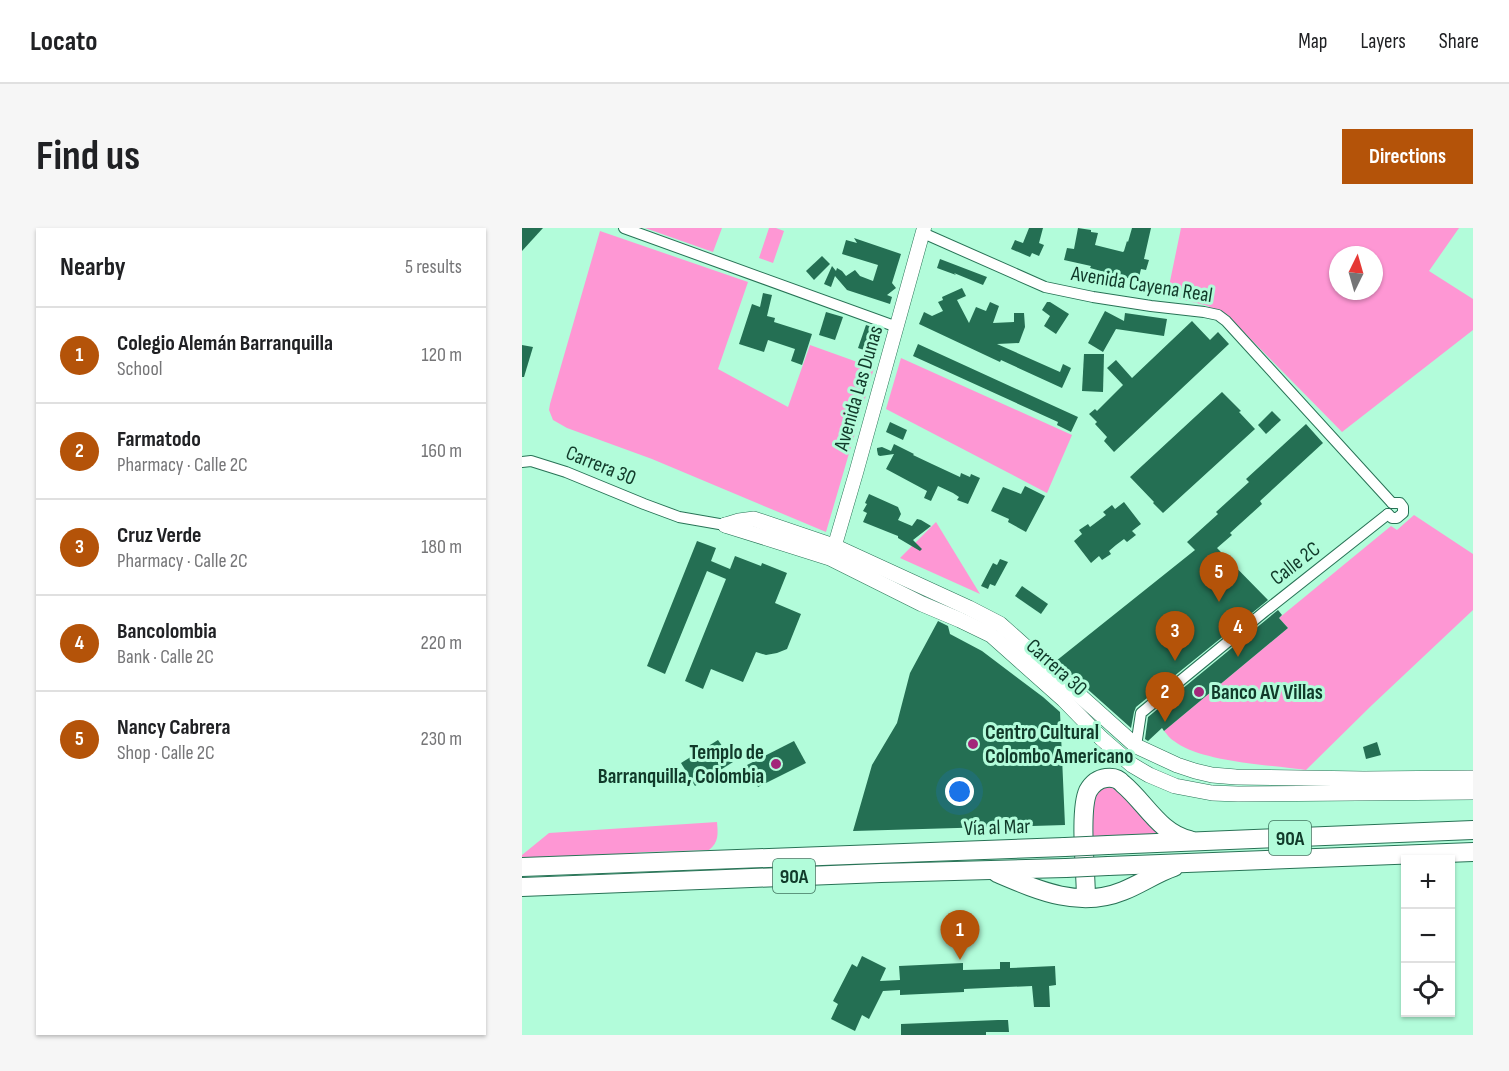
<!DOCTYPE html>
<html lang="en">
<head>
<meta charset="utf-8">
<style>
  body { margin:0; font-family:"Sofia Sans Condensed",sans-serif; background:#f6f6f6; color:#202124 }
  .controls { position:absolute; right:18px; bottom:18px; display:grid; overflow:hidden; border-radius:0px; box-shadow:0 2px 4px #0004 }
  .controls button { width:54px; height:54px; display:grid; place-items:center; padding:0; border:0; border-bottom:2px solid #e0e0e0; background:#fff; color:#202124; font:30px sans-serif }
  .compass { position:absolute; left:807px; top:18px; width:54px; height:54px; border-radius:50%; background:#fff; box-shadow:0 2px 4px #0004; rotate:5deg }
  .you { position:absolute; left:438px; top:564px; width:21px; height:21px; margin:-15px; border:4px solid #fff; border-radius:50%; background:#1a73e8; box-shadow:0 0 0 9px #1a73e833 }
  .badge { display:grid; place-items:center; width:39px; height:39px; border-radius:50%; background:#b45309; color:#fff; font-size:20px; font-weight:700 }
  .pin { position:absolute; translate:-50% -50px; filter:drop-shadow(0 2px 3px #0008) }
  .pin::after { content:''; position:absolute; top:32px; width:21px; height:18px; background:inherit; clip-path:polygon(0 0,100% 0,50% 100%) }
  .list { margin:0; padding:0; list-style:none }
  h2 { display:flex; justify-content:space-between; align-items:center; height:78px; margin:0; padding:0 24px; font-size:26px }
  h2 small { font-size:20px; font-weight:400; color:#757577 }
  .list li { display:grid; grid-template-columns:39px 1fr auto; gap:18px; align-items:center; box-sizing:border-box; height:96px; padding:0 24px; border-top:2px solid #e0e0e0 }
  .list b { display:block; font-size:22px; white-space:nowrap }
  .list p { margin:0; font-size:20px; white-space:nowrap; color:#757577 }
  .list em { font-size:20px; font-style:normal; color:#757577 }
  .icon { flex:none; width:33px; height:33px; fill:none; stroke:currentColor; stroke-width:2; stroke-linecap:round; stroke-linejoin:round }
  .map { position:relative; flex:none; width:951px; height:807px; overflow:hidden; border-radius:0px }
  header { display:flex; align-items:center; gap:36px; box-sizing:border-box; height:84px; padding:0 30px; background:#fff; border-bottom:2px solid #e0e0e0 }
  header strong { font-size:28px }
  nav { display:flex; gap:33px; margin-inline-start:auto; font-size:21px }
  .intro { display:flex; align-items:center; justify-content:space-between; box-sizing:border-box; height:144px; padding:0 36px }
  h1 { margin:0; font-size:42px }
  .button { padding:15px 27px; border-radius:0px; background:#b45309; color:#fff; font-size:21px; font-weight:700 }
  main { display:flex; gap:36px; padding:0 36px }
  aside { flex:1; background:#fff; border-radius:0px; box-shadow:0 2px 4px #0004 }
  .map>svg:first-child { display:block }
</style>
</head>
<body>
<header>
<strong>Locato</strong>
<nav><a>Map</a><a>Layers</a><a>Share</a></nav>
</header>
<div class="intro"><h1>Find us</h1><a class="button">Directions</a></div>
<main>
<aside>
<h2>Nearby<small>5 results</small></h2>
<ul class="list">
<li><span class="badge">1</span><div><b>Colegio Alemán Barranquilla</b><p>School</p></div><em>120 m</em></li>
<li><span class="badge">2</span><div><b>Farmatodo</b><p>Pharmacy · Calle 2C</p></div><em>160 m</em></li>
<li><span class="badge">3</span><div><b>Cruz Verde</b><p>Pharmacy · Calle 2C</p></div><em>180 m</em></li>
<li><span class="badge">4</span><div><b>Bancolombia</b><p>Bank · Calle 2C</p></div><em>220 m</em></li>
<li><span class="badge">5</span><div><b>Nancy Cabrera</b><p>Shop · Calle 2C</p></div><em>230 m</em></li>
</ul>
</aside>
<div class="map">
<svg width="951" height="807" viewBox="0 0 951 807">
  <rect width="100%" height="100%" fill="#b2fcda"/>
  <g fill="#fe97d4" fill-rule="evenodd">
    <path d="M123,0H200L191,24Z"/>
    <path d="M247,0H254L262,3L251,35L237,30Z"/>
    <path d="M659,0H937L907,43L951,71V102L820,204L704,86L683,77L645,68ZM816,27H852V63H816Z"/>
    <path d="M78,3L226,54L196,141L266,179L288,117L352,140L304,304L130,231L45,200L31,192L27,182L28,176Z"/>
    <path d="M379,130L550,207L525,265L364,181Z"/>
    <path d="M892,287L951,326V382L849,478L784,542C749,537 678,534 652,513C648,511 645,506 642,503L766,400L757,390L869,298L875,302Z"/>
    <path d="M414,294L458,366L378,330Z"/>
    <path d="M580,558H594L645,608L570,611C569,594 563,569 580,558Z"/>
    <path d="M195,594C196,606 197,614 187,622L125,624L0,633V627L27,605Z"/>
  </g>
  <g fill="#246f53">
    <path d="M0,0H21L0,23Z"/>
    <path d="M507,0H521L517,15L522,17L517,28L510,25L508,29L489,21L493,12L501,15Z"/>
    <path d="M556,0L569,2V4L576,5L573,17L601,24L602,23L605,13L606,14L610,0H629L622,31L627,32L624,42L619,41L616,53L568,40L569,38L542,32L545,20L552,21Z"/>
    <path d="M332,10L379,26L370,55L374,60L365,67L370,69L368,76L325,62L313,48L309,59L302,56L310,38L314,43L315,40L320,43L324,48L333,42L338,48L351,53L356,37L320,26L324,12L335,15Z"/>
    <path d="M300,28L308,36L292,52L284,43Z"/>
    <path d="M418,31L465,49L461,57L432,45L434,47L415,40Z"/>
    <path d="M440,60L444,68L435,72L447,95L454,79L464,83L468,74L477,78L471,95L492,94V85H502L503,99L497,115L475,116L538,144L541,136L549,140L540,160L479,132L478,134L397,96L402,84L410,88L421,83L416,74L421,72L420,69Z"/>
    <path d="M241,65L250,67L245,88L253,90L252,94L290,106L280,137L269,133L273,121L246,112L242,124L217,116L230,76L238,79Z"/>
    <path d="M525,74H528L547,86L534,106L522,98L528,88L520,82Z"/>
    <path d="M583,83L602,93L603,85L645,91L642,108L594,101L581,124L566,115Z"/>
    <path d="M304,84L321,89L313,112L297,107Z"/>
    <path d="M670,93L688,112L696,104L707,116L592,224L582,213L585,209L573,196L575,194L567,186L573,181L575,183L601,157L585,140L594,132L610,150Z"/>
    <path d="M344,97L356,101L355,105L361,107L354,126L336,120Z"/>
    <path d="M396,116L556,189L549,204L535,197L536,194L391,128Z"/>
    <path d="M0,117L11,119L2,149H0Z"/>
    <path d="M562,126H582L581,164L560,163Z"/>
    <path d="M700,164L719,183L717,184L733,201L641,285L631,275L632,274L608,249Z"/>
    <path d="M750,183L759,192L744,206L736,197Z"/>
    <path d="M368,194L385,202L381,212L364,204Z"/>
    <path d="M784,196L801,215L738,273L740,276L708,305L710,307L695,320L746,372L614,479L612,484L609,500L534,433L673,322L665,314L696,286L694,284L727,254L724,251Z"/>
    <path d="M372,216L392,226L391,227L410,236L438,249L439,245L448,249L449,246L458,250L446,276L435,272L437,269L431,265L416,258L409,273L402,270L405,263L364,241L372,226L358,228L356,227L355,222V220L360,219L369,223Z"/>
    <path d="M503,258L523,268L504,304L486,294L487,291L469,283L481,259L499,266Z"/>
    <path d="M347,266L376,279L379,286L376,292L390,298L395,291L399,292L409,298L391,312L400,321L398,323L376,310V308L341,294L345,285L341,283L345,276L343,275Z"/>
    <path d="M602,274L619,296L610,303L614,307L605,314L602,311L594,317L587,323L589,326L580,332L577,328L569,335L552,313L560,306L557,302L566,296L568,299L584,287L581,284L590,277L593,281Z"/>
    <path d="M175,313L194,320L189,333L208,341L213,328L239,338L240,335L265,345L253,375L279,386L265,421L255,425L244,427L234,424L221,454L189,441L181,461L163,453L204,351L185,343L143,446L125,438Z"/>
    <path d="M478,331L486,334L473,358L468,356L466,361L459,358L471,335L475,337Z"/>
    <path d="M500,358L526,376L519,386L493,368Z"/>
    <path d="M756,382L760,387L757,390L766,400L642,503L640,500L626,513L623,511L626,489Z"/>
    <path d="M416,393L426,398L428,406L460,423L521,469L538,484L543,597L331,603L350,537L375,495L388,445Z"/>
    <path d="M196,512L211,534L173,558L159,535Z"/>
    <path d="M272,513L284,535L236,559L225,537Z"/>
    <path d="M855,514L859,527L844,531L841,519Z"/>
    <path d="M340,728L364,740L358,753L378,752L377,738L441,735V742L478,741V734H488V740L533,738L534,757L527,758L528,779H512L510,758L442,761V764L378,767V762L361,763L347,791L340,787L333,803L309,791L316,776L311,773L330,736L335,739Z"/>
    <path d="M476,792H486L487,804H464V807H379V796Z"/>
  </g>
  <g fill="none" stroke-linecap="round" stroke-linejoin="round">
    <defs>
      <g id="minor">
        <path d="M102,0L375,99"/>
        <path d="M401,5L523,59L571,69L629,78L682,84L696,87L704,93L870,275"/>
        <path d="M0,234L9,233L44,244L122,276L157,289L203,297"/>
        <path d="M866,286L870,290H875L881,285V279L878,275H870"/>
        <path d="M614,518L619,485L742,384L866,286"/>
      </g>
      <path id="tertiary" d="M310,327L334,245L402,0"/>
      <g id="secondary">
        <path d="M203,297L308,330L400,376L438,392L469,407L542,472L579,510L610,537L627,547L653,558L690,565L716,566L951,564"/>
        <path d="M204,297L217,293L232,291L312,318L447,380L478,396L614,518L655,537L673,543L690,547L714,549L842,551L951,550"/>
      </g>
      <g id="trunk">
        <path d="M586,617L951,602"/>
        <path d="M586,638L951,624"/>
        <path d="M0,639L543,619"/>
        <path d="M475,645C515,662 557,681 601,663C619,656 634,645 652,639"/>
        <path d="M0,659L359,645L544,640"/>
        <path d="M564,670C564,646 557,583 566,563C570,556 576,551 584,550C591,549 597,551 601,556C623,574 638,606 668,612"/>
      </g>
    </defs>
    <use href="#minor" stroke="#287356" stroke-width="12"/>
    <use href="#tertiary" stroke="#287356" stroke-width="15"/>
    <use href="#secondary" stroke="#287356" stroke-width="16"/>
    <use href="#trunk" stroke="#287356" stroke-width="20"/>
    <use href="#minor" stroke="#fff" stroke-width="10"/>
    <use href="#tertiary" stroke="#fff" stroke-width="14"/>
    <use href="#secondary" stroke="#fff" stroke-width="15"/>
    <use href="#trunk" stroke="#fff" stroke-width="18"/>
    <defs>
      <g id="trunk-bridge">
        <path d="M543,619L586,617"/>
        <path d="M544,640L586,638"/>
      </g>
    </defs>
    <use href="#trunk-bridge" stroke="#287356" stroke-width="20" stroke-linecap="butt"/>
    <use href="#trunk-bridge" stroke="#fff" stroke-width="18"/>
  </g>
  <g fill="#a3277a" stroke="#b2fcda" stroke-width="2">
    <circle cx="677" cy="464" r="6"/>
    <circle cx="451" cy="516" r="6"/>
    <circle cx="254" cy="536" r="6"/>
  </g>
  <g text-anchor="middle" stroke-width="6" stroke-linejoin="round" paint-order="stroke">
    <g fill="#b2fcda" stroke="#41745f" stroke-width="1.5">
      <rect x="747" y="593" width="42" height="34" rx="4.5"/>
      <rect x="251" y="631" width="42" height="34" rx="4.5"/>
    </g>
    <g font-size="20" font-weight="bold" fill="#113a2a">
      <text x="768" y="617">90A</text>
      <text x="272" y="655">90A</text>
    </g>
    <g font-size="21" fill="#113a2a" stroke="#b2fcda">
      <text transform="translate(620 56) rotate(9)" y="7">Avenida Cayena Real</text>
      <text transform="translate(336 160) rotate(-74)" y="7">Avenida Las Dunas</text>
      <text transform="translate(79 237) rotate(22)" y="7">Carrera 30</text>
      <text transform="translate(773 335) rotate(-38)" y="7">Calle 2C</text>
      <text transform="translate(535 439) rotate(42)" y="7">Carrera 30</text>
      <text transform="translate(475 599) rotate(-2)" y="7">Vía al Mar</text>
    </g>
    <g font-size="21" font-weight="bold" fill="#113a2a" stroke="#b2fcda" text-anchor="start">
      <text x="689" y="471">Banco AV Villas</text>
      <text x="463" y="511">Centro Cultural<tspan x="463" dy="24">Colombo Americano</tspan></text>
      <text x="242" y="531" text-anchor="end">Templo de<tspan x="242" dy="24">Barranquilla, Colombia</tspan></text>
    </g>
  </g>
</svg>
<div class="controls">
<button>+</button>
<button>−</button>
<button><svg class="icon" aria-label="locate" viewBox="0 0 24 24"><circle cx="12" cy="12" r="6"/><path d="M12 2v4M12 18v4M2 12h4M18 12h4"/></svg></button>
</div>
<svg class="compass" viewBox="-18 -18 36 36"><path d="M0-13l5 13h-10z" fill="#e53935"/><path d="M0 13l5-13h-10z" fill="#757577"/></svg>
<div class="you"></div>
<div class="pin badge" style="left:438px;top:732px">1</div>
<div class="pin badge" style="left:643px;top:494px">2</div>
<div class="pin badge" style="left:653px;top:433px">3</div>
<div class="pin badge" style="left:716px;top:429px">4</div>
<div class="pin badge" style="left:697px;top:374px">5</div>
</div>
</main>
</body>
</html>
